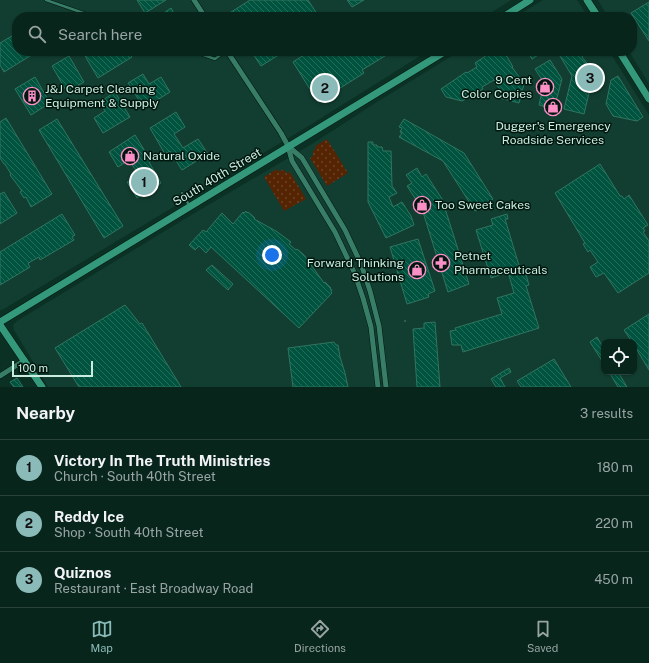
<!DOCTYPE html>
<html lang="en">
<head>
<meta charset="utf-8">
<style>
  body { margin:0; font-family:"Public Sans",sans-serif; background:#163129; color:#f1f3f6 }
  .controls { position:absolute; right:12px; bottom:12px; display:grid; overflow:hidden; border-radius:8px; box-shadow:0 1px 3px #0004 }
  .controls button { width:36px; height:36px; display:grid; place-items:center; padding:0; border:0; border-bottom:1px solid #29423b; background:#08251c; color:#f1f3f6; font:20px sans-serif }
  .scale { position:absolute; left:12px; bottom:10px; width:81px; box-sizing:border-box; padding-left:4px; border:2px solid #cbeddf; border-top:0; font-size:11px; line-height:14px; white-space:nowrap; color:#cbeddf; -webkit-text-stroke:3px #00170f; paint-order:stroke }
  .you { position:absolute; left:272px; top:255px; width:14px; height:14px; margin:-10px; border:3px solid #fff; border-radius:50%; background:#1a73e8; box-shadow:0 0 0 6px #1a73e833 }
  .badge { display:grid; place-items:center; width:26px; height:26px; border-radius:50%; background:#8bbbb9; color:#111; font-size:13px; font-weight:700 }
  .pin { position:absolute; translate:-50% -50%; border:2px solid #fff; box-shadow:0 1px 4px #0006 }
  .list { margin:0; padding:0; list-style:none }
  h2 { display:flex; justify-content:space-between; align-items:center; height:52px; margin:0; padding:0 16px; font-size:17px }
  h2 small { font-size:13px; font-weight:400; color:#98a5a3 }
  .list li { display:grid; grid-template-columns:26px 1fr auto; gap:12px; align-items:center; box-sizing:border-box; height:56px; padding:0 16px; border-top:1px solid #29423b }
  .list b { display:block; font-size:15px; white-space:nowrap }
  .list p { margin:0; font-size:13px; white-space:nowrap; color:#98a5a3 }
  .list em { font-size:13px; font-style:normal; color:#98a5a3 }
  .icon { flex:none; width:22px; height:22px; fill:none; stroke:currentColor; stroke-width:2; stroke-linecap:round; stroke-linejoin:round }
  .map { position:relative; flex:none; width:649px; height:387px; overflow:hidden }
  .search { position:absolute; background:#08251c; box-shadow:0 1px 3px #0004; left:12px; right:12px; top:12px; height:44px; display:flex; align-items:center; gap:10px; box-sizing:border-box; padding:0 14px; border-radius:16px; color:#98a5a3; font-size:15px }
  .sheet { height:220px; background:#08251c }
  nav { display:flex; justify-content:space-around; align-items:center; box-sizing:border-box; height:56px; border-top:1px solid #29423b; background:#08251c; font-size:11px; color:#98a5a3 }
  nav a { display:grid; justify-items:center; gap:2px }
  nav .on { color:#8bbbb9 }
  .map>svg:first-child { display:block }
</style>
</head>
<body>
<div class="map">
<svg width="649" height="387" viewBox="0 0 649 387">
  <defs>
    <pattern id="grass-dots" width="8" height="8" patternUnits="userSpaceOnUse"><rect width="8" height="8" fill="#542403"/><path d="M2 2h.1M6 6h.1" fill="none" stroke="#6b4427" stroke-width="1.8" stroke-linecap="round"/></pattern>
    <pattern id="building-back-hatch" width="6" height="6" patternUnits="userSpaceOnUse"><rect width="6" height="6" fill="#00543f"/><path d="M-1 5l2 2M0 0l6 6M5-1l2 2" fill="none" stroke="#246d5a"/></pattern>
  </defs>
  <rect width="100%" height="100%" fill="#0b3125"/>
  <g fill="#123e31" fill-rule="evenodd">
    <path d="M0,0H511L484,17H17V51H428L310,125L2,310H0Z"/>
    <path d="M543,0H577L588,17H515Z"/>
    <path d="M598,0H649V84L629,51H632V17H608Z"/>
    <path d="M460,51H609L649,115V387H48L14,330L13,325L17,321L188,217L312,144L377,102ZM604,342H634V372H604Z"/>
  </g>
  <g fill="url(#grass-dots)">
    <path d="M327,139L348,173L327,186L310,158L313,156V151L316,148L315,146Z"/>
    <path d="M277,169L278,171L284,170L287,173L290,172L306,199L284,211L264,177Z"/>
  </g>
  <g fill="url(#building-back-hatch)" stroke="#30755f">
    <path d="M137,0H166L145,13Z"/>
    <path d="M250,0H308L319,17H230L228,14Z"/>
    <path d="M347,0H364L352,7Z"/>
    <path d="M649,2V41L631,13Z"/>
    <path d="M171,8L176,17H158Z"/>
    <path d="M17,33V51H38L4,72L0,65V43Z"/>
    <path d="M93,51H128L132,57L98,78L85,56Z"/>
    <path d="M251,51H285L261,66Z"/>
    <path d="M310,51H393L362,70L364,73L318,102L293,62Z"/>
    <path d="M493,51H502L505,53L513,67H512L524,84L519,103L500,98L502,93L494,80L482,87L483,89L462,101L446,97L441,89L466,72L467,73L477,67L475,63Z"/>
    <path d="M527,51H544L532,59Z"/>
    <path d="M557,51H580L583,56L582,57L594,72L584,114L564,109L572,76Z"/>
    <path d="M69,56L84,82L67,92L52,66Z"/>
    <path d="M550,60L562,79L554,109L539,105L544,83L535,69Z"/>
    <path d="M143,74L149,84L161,77L170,92L144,108L128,83Z"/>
    <path d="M618,76L643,117L637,121L613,116L606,104L611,80Z"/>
    <path d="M35,77L50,103L31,115L15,89Z"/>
    <path d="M115,92L130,117L103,133L94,118L105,111L100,102Z"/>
    <path d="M176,112L185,127L174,134L183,148L198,139L208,154L182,170L170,151L165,154L150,128Z"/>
    <path d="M6,118L52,194L31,207L26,197L24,198L20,192L22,191L10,175L11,174L5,164H4L0,158V122Z"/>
    <path d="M57,119L123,226L104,238L39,130Z"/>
    <path d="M404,119L464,153L493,199L475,211L443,161L399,137L402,133L400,132L402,128L399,127Z"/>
    <path d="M135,135L151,161L149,162L161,183L137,198L127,182L139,175L129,160L118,167L109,152Z"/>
    <path d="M368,142H373V145H377V147H382L383,151H391L392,186L397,193L389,197L393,207L402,202L411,216L414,225L386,238L368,202Z"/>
    <path d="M600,164L620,196H622L624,199L629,195L648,225L643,228L645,231L643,232L649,241V273L618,293L604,273L596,277L590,267L598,262L590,250L588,252L583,244L585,243L555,193Z"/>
    <path d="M417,168L422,177L426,174L442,199L469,284L448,292L422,209L407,186L412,183L406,175Z"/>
    <path d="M4,192L17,213L0,224V194Z"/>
    <path d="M246,211L247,213L248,212L255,218L254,219L276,231L291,242L289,244L296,250L297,249L304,255L324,283L325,282L331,288L330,289L332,290L331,292L332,293L299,328L211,247L206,253L199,246L195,250L189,245L203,230L206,232L222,213L233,224L243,212L244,213Z"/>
    <path d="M62,214L75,235L72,237L74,240L40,260L39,257L30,262L28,264L30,267L0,285V252Z"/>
    <path d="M507,214L508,219H505L521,272L525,271L526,275L529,285L526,286L539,328L463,352L461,345H452L450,331L456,330L455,328L502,314L497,298L514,293L508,272L491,278L476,230L493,225L491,219Z"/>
    <path d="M418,239L435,291L428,294L429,297L407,304L390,247Z"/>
    <path d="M212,265L233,284L228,290L206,270Z"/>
    <path d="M125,305L140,324L142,323L181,387H79L55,348Z"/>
    <path d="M649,314V370L634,345V342H632L624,330Z"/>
    <path d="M435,322L440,387H417L413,329L424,328V323Z"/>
    <path d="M597,337L604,349V364L590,342Z"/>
    <path d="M334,342L336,345H338L340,357L345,373L348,387H293L288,348Z"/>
    <path d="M554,359L571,387H521L517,381Z"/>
    <path d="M509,368L511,372L500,378L505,387H496L491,379Z"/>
    <path d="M609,372H618L627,387H618Z"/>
    <path d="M17,378L23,387H14L10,382Z"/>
  </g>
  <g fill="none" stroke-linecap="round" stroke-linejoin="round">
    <defs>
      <g id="lane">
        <path d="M46,0L95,17"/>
        <path d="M192,51L215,59L226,51"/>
        <path d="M182,193L189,205"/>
      </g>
      <g id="street">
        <path d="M194,0L205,17"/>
        <path d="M227,51L281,133L288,146L292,161L335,232L354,272L363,298L371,327L378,387"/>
        <path d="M288,146L302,158L345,230L361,264L370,291L379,326L386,387"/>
        <path d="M0,376L25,360"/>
      </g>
      <g id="secondary">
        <path d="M587,0L598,17"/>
        <path d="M503,17L530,0"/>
        <path d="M619,51L649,99"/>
        <path d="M0,322L446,51"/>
        <path d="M0,325L42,387"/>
      </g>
    </defs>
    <use href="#lane" stroke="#02160f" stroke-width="3.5"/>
    <use href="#street" stroke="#02160f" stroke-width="6"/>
    <use href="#secondary" stroke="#02160f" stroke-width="8"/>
    <path stroke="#577b6e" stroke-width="1" stroke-dasharray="2 3" stroke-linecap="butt" d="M405,320V323"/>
    <use href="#lane" stroke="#387d66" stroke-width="2.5"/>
    <use href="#street" stroke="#387d66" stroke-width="5"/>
    <use href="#secondary" stroke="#34987a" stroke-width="7"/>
  </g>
  <defs>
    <symbol id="shop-ring" viewBox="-11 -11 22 22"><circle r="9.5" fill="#00170f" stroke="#fb8fc6" stroke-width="1.5"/><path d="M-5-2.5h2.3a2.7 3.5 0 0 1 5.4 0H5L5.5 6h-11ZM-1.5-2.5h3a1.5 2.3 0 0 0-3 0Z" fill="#fb8fc6"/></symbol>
    <symbol id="building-ring" viewBox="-11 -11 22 22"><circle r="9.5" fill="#00170f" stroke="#fb8fc6" stroke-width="1.5"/><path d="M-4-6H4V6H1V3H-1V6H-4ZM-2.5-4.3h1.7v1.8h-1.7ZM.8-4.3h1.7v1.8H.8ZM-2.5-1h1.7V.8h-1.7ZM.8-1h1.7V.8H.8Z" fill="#fb8fc6"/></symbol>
    <symbol id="pharmacy-ring" viewBox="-11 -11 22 22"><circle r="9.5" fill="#00170f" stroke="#fb8fc6" stroke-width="1.5"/><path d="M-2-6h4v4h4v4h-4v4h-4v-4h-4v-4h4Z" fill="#fb8fc6"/></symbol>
  </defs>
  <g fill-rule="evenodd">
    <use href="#shop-ring" x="535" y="77" width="20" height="20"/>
    <use href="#building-ring" x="22" y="86" width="20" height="20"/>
    <use href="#shop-ring" x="543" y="97" width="20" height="20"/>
    <use href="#shop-ring" x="120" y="146" width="20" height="20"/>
    <use href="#shop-ring" x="412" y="195" width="20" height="20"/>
    <use href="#pharmacy-ring" x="431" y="253" width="20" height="20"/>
    <use href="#shop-ring" x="407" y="260" width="20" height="20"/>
  </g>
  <g text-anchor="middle" stroke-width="3" stroke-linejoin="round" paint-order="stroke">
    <g font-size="12" fill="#cbeddf" stroke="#00170f" text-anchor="start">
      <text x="532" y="84" text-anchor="end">9 Cent<tspan x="532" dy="14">Color Copies</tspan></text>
      <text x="45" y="93">J&amp;J Carpet Cleaning<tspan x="45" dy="14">Equipment &amp; Supply</tspan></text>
      <text x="553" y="130" text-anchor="middle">Dugger's Emergency<tspan x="553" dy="14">Roadside Services</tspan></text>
      <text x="143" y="160">Natural Oxide</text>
      <text x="435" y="209">Too Sweet Cakes</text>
      <text x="454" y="260">Petnet<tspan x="454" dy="14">Pharmaceuticals</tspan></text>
      <text x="404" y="267" text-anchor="end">Forward Thinking<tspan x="404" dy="14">Solutions</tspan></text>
    </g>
    <g font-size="12" fill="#cbeddf" stroke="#00170f">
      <text transform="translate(217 177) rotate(-31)" y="4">South 40th Street</text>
    </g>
  </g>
</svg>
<div class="controls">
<button><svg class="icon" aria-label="locate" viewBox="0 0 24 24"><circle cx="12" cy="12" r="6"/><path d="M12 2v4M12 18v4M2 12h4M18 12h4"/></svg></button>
</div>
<div class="scale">100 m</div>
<div class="you"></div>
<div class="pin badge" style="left:144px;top:182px">1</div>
<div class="pin badge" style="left:325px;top:88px">2</div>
<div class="pin badge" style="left:590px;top:78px">3</div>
<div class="search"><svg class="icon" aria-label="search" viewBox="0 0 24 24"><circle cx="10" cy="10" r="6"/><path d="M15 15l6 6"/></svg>Search here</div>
</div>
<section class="sheet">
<h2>Nearby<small>3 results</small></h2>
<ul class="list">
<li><span class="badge">1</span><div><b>Victory In The Truth Ministries</b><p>Church · South 40th Street</p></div><em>180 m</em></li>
<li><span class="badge">2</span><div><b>Reddy Ice</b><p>Shop · South 40th Street</p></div><em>220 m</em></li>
<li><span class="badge">3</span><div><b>Quiznos</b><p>Restaurant · East Broadway Road</p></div><em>450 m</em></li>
</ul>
</section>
<nav>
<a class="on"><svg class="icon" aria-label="map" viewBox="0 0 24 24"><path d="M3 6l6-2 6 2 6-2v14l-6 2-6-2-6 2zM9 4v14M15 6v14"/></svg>Map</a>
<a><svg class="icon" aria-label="directions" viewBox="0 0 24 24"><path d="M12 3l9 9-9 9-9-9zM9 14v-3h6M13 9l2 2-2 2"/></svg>Directions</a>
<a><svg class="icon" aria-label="saved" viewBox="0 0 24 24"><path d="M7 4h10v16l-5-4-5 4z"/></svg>Saved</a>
</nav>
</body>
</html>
